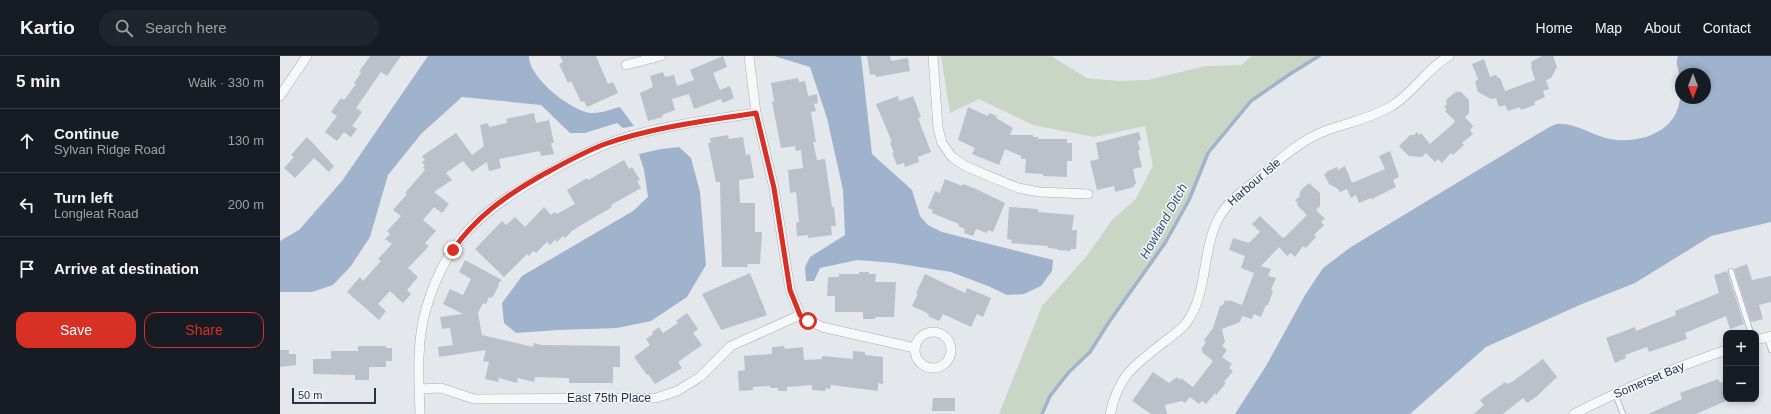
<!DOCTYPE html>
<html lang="en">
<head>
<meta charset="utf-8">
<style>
  body { margin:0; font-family:Arial,sans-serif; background:#20242c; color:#f1f3f6 }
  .controls { position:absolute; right:12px; bottom:12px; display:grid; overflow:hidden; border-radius:8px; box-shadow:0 2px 6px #0003 }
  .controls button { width:36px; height:36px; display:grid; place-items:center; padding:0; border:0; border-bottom:1px solid #363941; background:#171b24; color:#f1f3f6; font:20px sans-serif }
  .compass { position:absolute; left:1395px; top:12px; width:36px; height:36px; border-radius:50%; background:#171b24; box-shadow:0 2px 6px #0003; rotate:180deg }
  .scale { position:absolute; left:12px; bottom:10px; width:84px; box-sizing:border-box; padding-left:4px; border:2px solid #2b3445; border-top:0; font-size:11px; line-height:14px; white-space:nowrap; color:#2b3445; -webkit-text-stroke:3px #f4f6f9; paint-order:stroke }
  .stop { position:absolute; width:12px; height:12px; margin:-9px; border:3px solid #d93025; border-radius:50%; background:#fff }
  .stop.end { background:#d93025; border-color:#fff; box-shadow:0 1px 4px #0008 }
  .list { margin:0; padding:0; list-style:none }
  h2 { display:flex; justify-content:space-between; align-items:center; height:52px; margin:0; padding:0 16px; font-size:17px }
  h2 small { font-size:13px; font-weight:400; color:#9ea1a6 }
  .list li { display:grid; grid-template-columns:26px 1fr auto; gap:12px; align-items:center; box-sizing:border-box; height:64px; padding:0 16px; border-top:1px solid #363941 }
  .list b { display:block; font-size:15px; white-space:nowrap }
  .list p { margin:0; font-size:13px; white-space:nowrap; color:#9ea1a6 }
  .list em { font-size:13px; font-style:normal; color:#9ea1a6 }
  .actions { display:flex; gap:8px; padding:12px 16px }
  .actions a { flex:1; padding:9px 0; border:1px solid #d93025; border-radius:12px; text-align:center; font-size:14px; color:#d93025 }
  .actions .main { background:#d93025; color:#fff }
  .icon { flex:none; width:22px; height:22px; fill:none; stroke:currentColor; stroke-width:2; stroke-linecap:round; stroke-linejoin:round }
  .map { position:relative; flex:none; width:1491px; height:358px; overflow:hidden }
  header { display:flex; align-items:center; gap:24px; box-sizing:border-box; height:56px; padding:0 20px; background:#171b24; border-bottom:1px solid #363941 }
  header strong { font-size:19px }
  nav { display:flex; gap:22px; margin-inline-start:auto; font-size:14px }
  .search { width:280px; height:36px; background:#20242c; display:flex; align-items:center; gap:10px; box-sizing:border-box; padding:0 14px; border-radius:22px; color:#9ea1a6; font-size:15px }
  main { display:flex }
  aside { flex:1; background:#171b24 }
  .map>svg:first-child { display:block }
</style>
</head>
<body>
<header>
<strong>Kartio</strong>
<div class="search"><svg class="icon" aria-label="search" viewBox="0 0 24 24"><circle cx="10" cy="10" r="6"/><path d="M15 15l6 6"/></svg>Search here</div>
<nav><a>Home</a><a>Map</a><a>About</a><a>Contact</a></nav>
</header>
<main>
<aside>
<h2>5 min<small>Walk · 330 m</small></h2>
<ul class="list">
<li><svg class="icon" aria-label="ahead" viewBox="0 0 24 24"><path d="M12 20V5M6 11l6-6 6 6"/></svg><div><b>Continue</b><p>Sylvan Ridge Road</p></div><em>130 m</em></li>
<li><svg class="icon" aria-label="left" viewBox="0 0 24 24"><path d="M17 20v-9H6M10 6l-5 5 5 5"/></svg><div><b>Turn left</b><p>Longleat Road</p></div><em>200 m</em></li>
<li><svg class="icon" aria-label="arrive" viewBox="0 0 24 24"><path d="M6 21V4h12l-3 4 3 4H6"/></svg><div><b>Arrive at destination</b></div></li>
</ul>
<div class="actions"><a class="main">Save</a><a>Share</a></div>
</aside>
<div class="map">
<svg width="1491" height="358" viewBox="0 0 1491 358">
  <rect width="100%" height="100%" fill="#e4e7ec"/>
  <path fill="#c9d6c5" d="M661,0H771L807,22L837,25L868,24L925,10L961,9L972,0H1039L1010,18L971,45L928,97L909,144L885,187L829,266L810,296L789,316L770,340L762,358H719L762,250L806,201L832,164L855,144L873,110L865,70L814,81L753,69L699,43L670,57Z"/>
  <g fill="#9fb4cc" fill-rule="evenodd">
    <path d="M148,0H249C248,21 293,57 313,57C322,57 332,53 340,51L354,70L343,72L337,67L305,77H290L261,49L182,41L141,78L108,119L90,181L71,210L53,229L32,236H0V185L19,174L62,125Z"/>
    <path d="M494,0H581L592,98L632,134L640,160L648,169L662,176L773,204L772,215L761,230L744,238L727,239L708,230L671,216L614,207L577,204L540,212L534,225H526L525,211L530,201L565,179L563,134L547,62L530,11Z"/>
    <path d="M1398,0H1491V166L1431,180L1355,227L1302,248L1206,291L1130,358H955L986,310L1025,239L1043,212L1071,191L1266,73C1269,71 1273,69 1277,68C1293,66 1314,80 1330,83C1356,88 1393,78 1399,48C1401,40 1401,26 1399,17C1398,10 1395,8 1398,0ZM1401,18H1425V42H1401Z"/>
    <path d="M399,91L411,102L420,136L426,209L407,241L371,265L337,272L278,274L236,277L224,267L222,247L242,220L353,155L368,141L364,114L359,98L381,93Z"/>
  </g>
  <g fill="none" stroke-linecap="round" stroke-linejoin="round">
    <path stroke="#9fb4cc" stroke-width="3.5" d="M762,358L770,340L789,316L810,296L829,266L885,187L909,144L928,97L971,45L1010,18L1039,0"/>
  </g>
  <g fill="#bbc0ca">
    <path d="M90,0H121L107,20L101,16L76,52L82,56L72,70L77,73L71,81L64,76L57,85L45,76L57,60L51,56L61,42L64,44L76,28L74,27L81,17L79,16Z"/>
    <path d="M280,0H316L328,28L333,26L338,37L307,51L304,45L301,46L291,25L288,27L279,8L283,6Z"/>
    <path d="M443,0L447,11L433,17L440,34L450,30L454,42L443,47L441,43L414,53L409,38L392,43L395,54L382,59L383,61L368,65L360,37L373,31L370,20L383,16L385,21L394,19L397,30L414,24L410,14Z"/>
    <path d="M587,0H610L611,5L628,2L630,15L596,21L595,18L590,19Z"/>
    <path d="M1262,0H1273L1277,11L1271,22L1266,24L1269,33L1263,35L1265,41L1254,46L1255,49L1241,54L1240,51L1228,55L1225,49L1219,51L1216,42L1211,43L1198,36L1195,26L1198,23L1192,8L1204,3L1210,21L1216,19L1218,22H1220L1225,35L1255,24L1251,11L1252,10L1251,6Z"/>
    <path d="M518,22L519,26L525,25L528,40L537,38L538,47L534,48L536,55L531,56L536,86H533L537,104L545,103L552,151H554L556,170H551L552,179L528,182V179L517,180L516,167L519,166L516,136L510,137L508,114L523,112L521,94L516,95L515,90L501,92L492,46L494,45L491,27Z"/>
    <path d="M1177,35L1178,37L1180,35L1189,44V57L1185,61L1193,70L1190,74L1193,78L1182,87L1184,89L1173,99L1171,97L1162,107L1158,103L1155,106L1146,97L1142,101L1129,100L1119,90L1130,79H1134L1137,76L1139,79L1141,77L1150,88L1174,67L1175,65L1165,55L1167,53L1164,51L1167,48L1166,46L1167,43Z"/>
    <path d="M618,40L619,45L633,40L641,61L638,62L651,96L638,101L639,106L625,111L624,107L617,109L612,97H614L610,87L612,86L596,48Z"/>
    <path d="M688,51L708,60L709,57L717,60L716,62L733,72L730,79H753V81H758V83H787V87H792V105H787V121L763,120V118L745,117L746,103H741V100L725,93L719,109L692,98L695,92L678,84Z"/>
    <path d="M254,57L256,67L269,64L274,87H271L274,98L261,100L260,95L219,103L221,112L209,115L207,106L192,116L183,105L166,117L172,124L154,136L169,148L162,157L154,151L143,164L156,175L145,187L149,190L128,212L138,221L127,234L131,238L123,247L110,235L98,248L106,255L99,264L67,236L80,221L83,225L101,205L98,203L112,188L105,183L110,178L107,175L121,160L113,154L127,138L125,137L145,114L143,111L145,110L142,106L145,104L142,100L176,77L192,99L204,90L200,69L208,67L209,71L227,67L226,63Z"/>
    <path d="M859,76L861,84L858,85L860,94L858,95L862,111L853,113L856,128L854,129V131L835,136L834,130L817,134L810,105L819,103L816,87Z"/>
    <path d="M448,79L449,83L463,81L466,99L470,98L474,122L459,124L460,147H475V176H482L480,208H467L468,211H442L440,126H436L428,87H431L430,82Z"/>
    <path d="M27,81L54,110L49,116L34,102L15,122L4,112L14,101L11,99Z"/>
    <path d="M1110,95L1119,121L1113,124L1116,131L1092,143L1091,142L1079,147L1076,139L1071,142L1067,133L1060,136L1058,133L1049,128L1044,118L1047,117L1046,116L1057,111L1058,114L1065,110L1072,127L1105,113L1099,100Z"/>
    <path d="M344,104L349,113L352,111L360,124L357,125L361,132L331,149L332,151L293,174L285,182L283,180L277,186L275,184L270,189L267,186L256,197L253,195L249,200L247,198L224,221L195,193L222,165L226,169L235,161L245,171L264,151L271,159L274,156L277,158L295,148L287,134L307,122L308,124Z"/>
    <path d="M665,123L682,130L683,128L694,132L725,147L713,176L708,174L707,177L696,173L693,180L684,177L685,173L678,170L679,168L652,157L653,154L648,152L655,135L660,137Z"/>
    <path d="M1029,127L1040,137V150L1036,154L1045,163L1041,166L1044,169L1034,179L1036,181L1026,192L1023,190L1015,201L1011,197L1007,200L999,191L981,210L991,213L988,220L996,222L991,234L993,235L988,249H986L981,261L974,258L972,263L962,260L960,266L942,273L945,286L942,290L947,294L942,301L952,308L949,312L953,315L944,326L946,327L936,339L935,337L926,348L922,345L919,348L910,341L905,347L902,345L885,349L887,358H871L852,345L873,316L889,327L897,321L900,324L901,322L913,331L933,305L922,296L923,295L921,293L926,286L924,284L933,272L940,250L943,249L945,244L948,246L949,244L962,249L974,217L961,212L965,200L949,194L953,182L969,187L980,176L972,168L980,160L1003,182L1005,181L1027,159L1017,149L1018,147L1015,144L1020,140L1019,138L1022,133Z"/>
    <path d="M729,151L758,153V156L794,159L792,174H797L796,193H791L790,195L778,194V193L768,192V190L731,187L732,184L727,183Z"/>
    <path d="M185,204L222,224L218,228L219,229L212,242L209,241L206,248L203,247L198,257L202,279L253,291L254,287L261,289L340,290V311H333V327H289V322L255,321L254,326L238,322L237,327L219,322L218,326L205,323L209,306L203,305L206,294L159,301L158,291L173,289L170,272L162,273L160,261L183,258L163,248L170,233L183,239L191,223L179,216Z"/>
    <path d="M1467,208L1472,224L1491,220V246L1479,249L1483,263L1471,266L1454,213Z"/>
    <path d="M1447,215L1464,268L1450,273L1446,260L1405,277L1407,283L1369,296L1367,291L1345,299L1346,302L1335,307L1326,282L1355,271L1356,275L1396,259L1395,255L1439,237L1434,219Z"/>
    <path d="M579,216H589V218H596L595,226H616L614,261H595V263H583V256H555V240H547L548,221H559V218H579Z"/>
    <path d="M470,217L487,259L441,274L422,238Z"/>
    <path d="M645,218L685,237L687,232L711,242L703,261L697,258L691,271L663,258L659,265L648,260L649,258L632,250L638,238L636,237Z"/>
    <path d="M407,257L418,273L413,277L422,289L398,306L402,312L375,328L368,318L367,319L354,301L370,289L366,283L373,278L372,276L379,271L383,277L398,267L396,265Z"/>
    <path d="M78,290H106V292H112V305H106V311H89V324H75V319L33,318V303H51V295H78Z"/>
    <path d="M504,290L505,293L523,291L524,304L542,303V300L573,303V295L585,296V299L603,301V328L598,327V335L551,329L550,333L546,332L545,335L532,334V329L507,331V335H498V332H490V330L473,331V334L459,335L458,315L465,314L464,300L492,298V291Z"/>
    <path d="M0,294H9V298H16V309L0,311Z"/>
    <path d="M1263,303L1277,321L1256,341L1247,347L1243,342L1223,358H1194L1204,349L1200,344L1225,326L1227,328L1232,326Z"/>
    <path d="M1438,323L1440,327L1446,324V345L1416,358H1368L1402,343L1400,337Z"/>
    <path d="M653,342H675V355H652Z"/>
  </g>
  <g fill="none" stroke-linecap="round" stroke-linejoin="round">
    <defs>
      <g id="lane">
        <path d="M1451,215L1471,277"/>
        <path d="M1487,281L1491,294"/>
        <path d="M1335,338L1343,358"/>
      </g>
      <g id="street">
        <path d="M469,0L476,57L494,132L510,234L520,259L542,271L635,292"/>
        <path d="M653,0L658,72L662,87L672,101L685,110L738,132L759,136L808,138"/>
        <path d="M346,9L381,0"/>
        <path d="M0,40L27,0"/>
        <circle cx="653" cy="294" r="18"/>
        <path d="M1476,284L1491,280"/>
        <path d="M139,333L161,332L194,343L376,342L397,335L420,321L451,290L520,259"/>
        <path d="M140,358C139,323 136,287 146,253C166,182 205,152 266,118C294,102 323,87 354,79C394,68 436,63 476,57"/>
        <path d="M830,358C839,318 854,310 884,286C892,280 901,274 907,266C929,235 921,192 940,160C948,146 961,136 974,126C996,107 1017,86 1045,75C1067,67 1089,63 1110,51C1133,38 1146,13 1169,0"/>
        <path d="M1294,358C1342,333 1394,312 1446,294"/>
      </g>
    </defs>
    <use href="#lane" stroke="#a9aeb7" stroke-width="6"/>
    <use href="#street" stroke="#a9aeb7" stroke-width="10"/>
    <use href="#lane" stroke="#f7f8fa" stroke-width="4.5"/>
    <use href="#street" stroke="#f7f8fa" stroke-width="9"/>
  </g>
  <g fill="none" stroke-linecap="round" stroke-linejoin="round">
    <path stroke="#d93025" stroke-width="5" d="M173,194C195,162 224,141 257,122C279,110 301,97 325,88C374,71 425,65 476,57L494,132L510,234L520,259L528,265"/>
  </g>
  <g text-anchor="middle" stroke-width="3" stroke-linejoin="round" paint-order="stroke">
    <g font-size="12" fill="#2b3445" stroke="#f4f6f9">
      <text transform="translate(974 126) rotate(-41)" y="4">Harbour Isle</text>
      <text transform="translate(1369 324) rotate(-23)" y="4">Somerset Bay</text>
      <text x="329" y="346">East 75th Place</text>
    </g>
    <g font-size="13" font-style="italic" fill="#34527a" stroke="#f4f6f9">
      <text transform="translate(883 165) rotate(-61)" y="5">Howland Ditch</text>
    </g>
  </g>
</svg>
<div class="controls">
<button>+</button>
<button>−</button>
</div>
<svg class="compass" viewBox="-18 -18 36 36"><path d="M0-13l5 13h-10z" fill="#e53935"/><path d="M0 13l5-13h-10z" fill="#9ea1a6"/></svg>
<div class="scale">50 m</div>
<div class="stop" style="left:528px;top:265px"></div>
<div class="stop end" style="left:173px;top:194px"></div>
</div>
</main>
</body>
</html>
